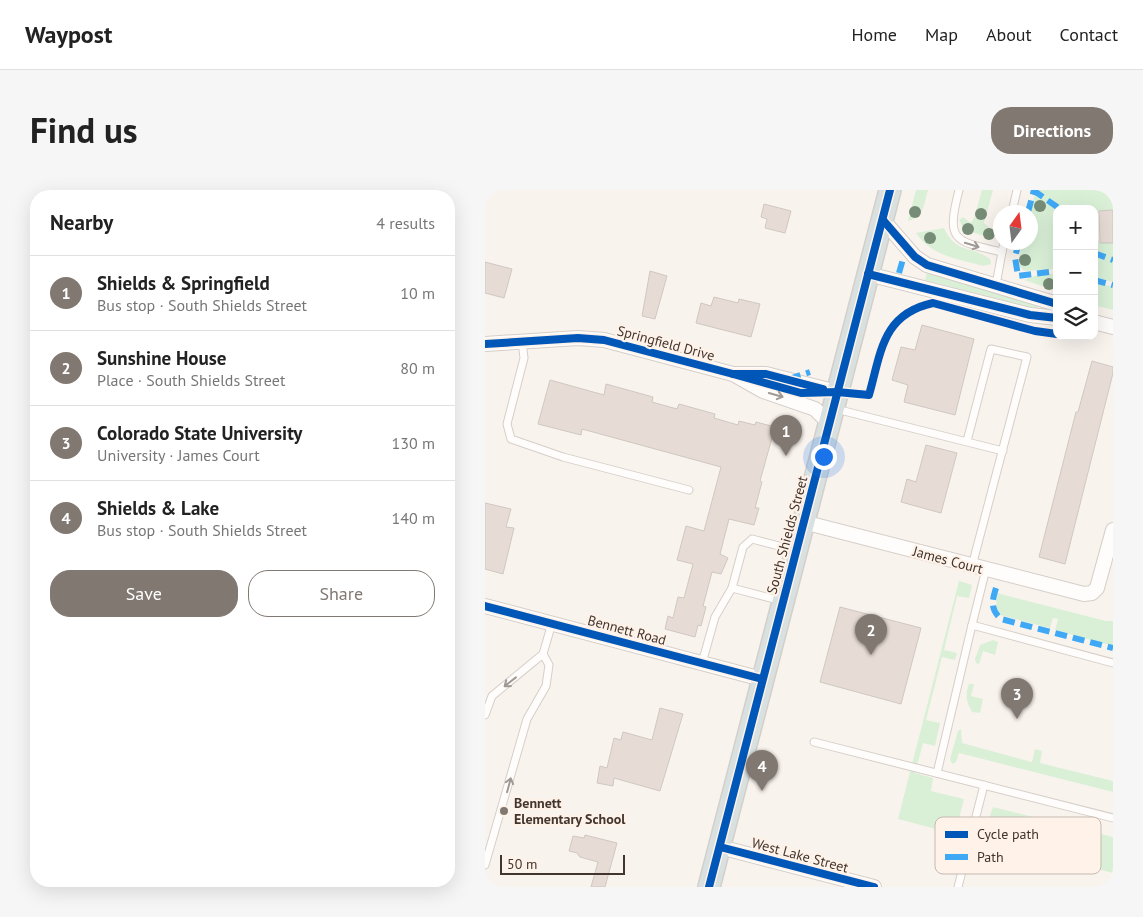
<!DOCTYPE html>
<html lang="en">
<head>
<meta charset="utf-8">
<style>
  body { margin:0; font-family:"PT Sans",sans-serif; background:#f6f6f6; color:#222 }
  .controls { position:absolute; right:15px; top:15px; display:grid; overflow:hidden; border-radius:10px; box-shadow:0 5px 20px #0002 }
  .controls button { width:45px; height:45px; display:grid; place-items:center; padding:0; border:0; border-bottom:1px solid #e0e0e0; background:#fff; color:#222; font:25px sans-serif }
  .compass { position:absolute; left:508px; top:15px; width:45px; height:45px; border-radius:50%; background:#fff; box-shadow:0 5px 20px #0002; rotate:14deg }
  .scale { position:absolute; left:15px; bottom:12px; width:125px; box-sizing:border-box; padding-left:5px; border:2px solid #41352d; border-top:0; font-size:14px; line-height:18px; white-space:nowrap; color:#41352d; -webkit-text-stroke:4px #fef2e9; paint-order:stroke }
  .you { position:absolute; left:338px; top:266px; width:18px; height:18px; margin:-12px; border:4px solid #fff; border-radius:50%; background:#1a73e8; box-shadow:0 0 0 8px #1a73e833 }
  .badge { display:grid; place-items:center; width:32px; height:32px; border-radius:50%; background:#817871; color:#fff; font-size:16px; font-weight:700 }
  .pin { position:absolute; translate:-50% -41px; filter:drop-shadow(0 1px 2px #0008) }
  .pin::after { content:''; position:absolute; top:26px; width:18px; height:15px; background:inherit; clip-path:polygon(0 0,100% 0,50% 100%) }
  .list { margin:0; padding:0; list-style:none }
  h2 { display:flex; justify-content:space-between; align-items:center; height:65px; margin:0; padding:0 20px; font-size:21px }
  h2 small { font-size:16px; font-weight:400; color:#767676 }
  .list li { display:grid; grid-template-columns:32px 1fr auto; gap:15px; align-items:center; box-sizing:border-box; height:75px; padding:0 20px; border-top:1px solid #e0e0e0 }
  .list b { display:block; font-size:19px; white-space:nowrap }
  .list p { margin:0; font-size:16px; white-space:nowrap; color:#767676 }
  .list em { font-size:16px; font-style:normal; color:#767676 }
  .actions { display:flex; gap:10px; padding:15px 20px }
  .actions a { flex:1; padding:11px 0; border:1px solid #817871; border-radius:20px; text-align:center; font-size:18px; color:#817871 }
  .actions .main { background:#817871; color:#fff }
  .icon { flex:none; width:28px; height:28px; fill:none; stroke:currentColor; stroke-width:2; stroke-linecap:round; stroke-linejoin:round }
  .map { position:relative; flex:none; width:628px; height:697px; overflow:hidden; border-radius:20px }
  header { display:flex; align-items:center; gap:30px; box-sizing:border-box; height:70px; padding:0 25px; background:#fff; border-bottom:1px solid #e0e0e0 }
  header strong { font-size:24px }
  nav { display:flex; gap:28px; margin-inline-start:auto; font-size:18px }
  .intro { display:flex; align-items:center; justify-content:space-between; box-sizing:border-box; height:120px; padding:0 30px }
  h1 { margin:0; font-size:35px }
  .button { padding:12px 22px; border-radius:20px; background:#817871; color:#fff; font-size:18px; font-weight:700 }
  main { display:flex; gap:30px; padding:0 30px }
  aside { flex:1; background:#fff; border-radius:20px; box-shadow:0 5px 20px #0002 }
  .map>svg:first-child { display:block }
</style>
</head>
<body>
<header>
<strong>Waypost</strong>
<nav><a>Home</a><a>Map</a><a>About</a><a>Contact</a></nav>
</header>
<div class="intro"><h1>Find us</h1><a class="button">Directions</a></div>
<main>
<aside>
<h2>Nearby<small>4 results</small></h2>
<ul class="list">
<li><span class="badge">1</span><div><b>Shields &amp; Springfield</b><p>Bus stop · South Shields Street</p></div><em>10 m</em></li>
<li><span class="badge">2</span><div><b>Sunshine House</b><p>Place · South Shields Street</p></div><em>80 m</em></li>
<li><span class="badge">3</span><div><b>Colorado State University</b><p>University · James Court</p></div><em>130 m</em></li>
<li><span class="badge">4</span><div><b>Shields &amp; Lake</b><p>Bus stop · South Shields Street</p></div><em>140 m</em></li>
</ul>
<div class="actions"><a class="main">Save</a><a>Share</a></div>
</aside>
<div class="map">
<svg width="628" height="697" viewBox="0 0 628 697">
  <rect width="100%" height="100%" fill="#f9f3ee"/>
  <g fill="#d9f0d7">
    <path d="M431,0H443C439,14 439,27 423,31Z"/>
    <path d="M497,0H508L499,33L507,40V48L479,40L474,30L478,27L486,33L489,28Z"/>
    <path d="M551,0H628V20L614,21L610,27L609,19H572V79L539,81L533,74L537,53L546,52L545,22Z"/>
    <path d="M459,38C471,64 486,55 505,69L506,74L498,76C474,69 446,66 431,43Z"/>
    <path d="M609,43L615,53H628V92L609,87Z"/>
    <path d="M442,83L553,113L552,119L440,90Z"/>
    <path d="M555,84H572V101L539,90Z"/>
    <path d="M609,92L628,97V120L609,115Z"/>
    <path d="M474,391L487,395L484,408L472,406L459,460L472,463L470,470L457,467L441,530L455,533L450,556L438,553L430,583L448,588L446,601L479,609L470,644L413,629Z"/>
    <path d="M512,403L621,431H628V456L570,440L573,429L568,428L565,438L515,425L511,418Z"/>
    <path d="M508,450L513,452L510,465L498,461L494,474L491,473L490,469L495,455Z"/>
    <path d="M484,494H489L486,506L498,509L495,523L487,522C481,512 480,504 484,494Z"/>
    <path d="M476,539L477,553L547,572L550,559L557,561L555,573L628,591V602L474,563L471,572L467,574L465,569L473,541Z"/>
    <path d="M508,617L628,647V683L497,650Z"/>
  </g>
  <g fill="#e7dcd5" stroke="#cfc7c1">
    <path d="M279,14L306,21L300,43L280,38L282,29L276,27Z"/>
    <path d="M628,20V53H615L614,21Z"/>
    <path d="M0,72L27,79L19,108L0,103Z"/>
    <path d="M165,81L182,86L170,129L157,126Z"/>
    <path d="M229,107L253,113L254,109L275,114L266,147L211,133L216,113L226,116Z"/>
    <path d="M437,135L489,149L470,225L419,212L423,195L407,190L416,157L430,160Z"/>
    <path d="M607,171L628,177V183L580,374L554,367L591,222H593Z"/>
    <path d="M65,190L119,205L121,194L168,207L167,212L192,219L194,214L230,224L229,228L253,235L254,231L270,235L271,232L290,237L275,291L277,292L270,318H274L269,335L244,329L235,364L243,368L236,384L227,382L218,416L221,417L216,436L213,435L210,447L180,439L183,426L188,428L193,407L199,408L208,374L192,370L201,336L219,341L236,277L97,239L96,245L53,234Z"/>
    <path d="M441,255L472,263L456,323L416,312L422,289L431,292Z"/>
    <path d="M0,313L26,319L21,337L29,338L18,384L0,379Z"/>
    <path d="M355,417L436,438L416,514L335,492Z"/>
    <path d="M175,518L198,524L175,601L129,588L128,596L112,593L115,576L122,578L129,548L136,550L138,542L167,550Z"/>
    <path d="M100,645L132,653L120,697H106L113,672L95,667L92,663L84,661L88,646L99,648Z"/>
  </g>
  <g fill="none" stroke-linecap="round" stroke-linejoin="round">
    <defs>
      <g id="lane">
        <path d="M474,0C461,51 468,51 517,62L519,52"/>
        <path d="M527,22L532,0"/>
        <path d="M511,95L517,62"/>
        <path d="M37,151L39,168L22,234L26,249L78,267L204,300"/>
        <path d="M351,219L518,261"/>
        <path d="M482,251L506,159L542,167L487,376"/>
        <path d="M247,398L297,411"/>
        <path d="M487,435L501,379"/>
        <path d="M217,473L230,427L247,398L258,357L267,349L309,360"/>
        <path d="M0,525L7,506L58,464L67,433"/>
        <path d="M329,552L628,628"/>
        <path d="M452,583L487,435L628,473"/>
        <path d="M0,675L42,529L61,496L64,475L58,464"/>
        <path d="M473,697L499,595"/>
      </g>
      <g id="street">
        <path d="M398,30L430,67L442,75L572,114"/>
        <path d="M383,84L545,125L572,128"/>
        <path d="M609,132L628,137"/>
        <path d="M0,154L93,148L119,150L248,184H281L352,202"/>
        <path d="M248,184L278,201L330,219L344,233"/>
        <path d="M318,332L599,404L607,403L612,398L628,340"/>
        <path d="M0,416L277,489"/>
        <path d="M235,657L389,697"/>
      </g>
      <path id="primary" d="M224,697L405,0"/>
    </defs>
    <use href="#lane" stroke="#d6cec8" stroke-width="9"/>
    <use href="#street" stroke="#d6cec8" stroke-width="16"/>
    <use href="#primary" stroke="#d3cfcb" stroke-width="24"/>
    <use href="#lane" stroke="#fefdfc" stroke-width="7"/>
    <use href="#street" stroke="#fefdfc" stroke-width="14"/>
    <use href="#primary" stroke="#d8e0e0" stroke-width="21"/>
    <g stroke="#3fa9f5" stroke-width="6" stroke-dasharray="12 6" stroke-linecap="butt">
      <path d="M548,0L575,19"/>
      <path d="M543,22L549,0"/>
      <path d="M534,52L530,67L533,86L572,81"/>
      <path d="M609,63L628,70"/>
      <path d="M414,83L418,69"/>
      <path d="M609,90L628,95"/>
      <path d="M304,189L325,182"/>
      <path d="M511,398C507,411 505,419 516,429L628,458"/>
    </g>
    <defs>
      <g id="cycleway">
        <path d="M398,30L430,67L442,75L572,114"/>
        <path d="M383,84L545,125L572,128"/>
        <path d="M0,154L93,148L119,150L248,184H281L338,199"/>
        <path d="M248,184L316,203L352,202L384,205C396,163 397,124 448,113L550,141L572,144"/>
        <path d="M0,416L277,489"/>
        <path d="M235,657L389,697"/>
        <path d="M224,697L405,0"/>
      </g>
    </defs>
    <use href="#cycleway" stroke="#fef2e9" stroke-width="11"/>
    <use href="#cycleway" stroke="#0057b8" stroke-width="8"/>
  </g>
  <g fill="#778c77">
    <circle cx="555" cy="16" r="6"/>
    <circle cx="430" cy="22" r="6"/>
    <circle cx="496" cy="24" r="6"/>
    <circle cx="483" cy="39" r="6"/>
    <circle cx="504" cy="44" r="6"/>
    <circle cx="445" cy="48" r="6"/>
    <circle cx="540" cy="70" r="6"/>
    <circle cx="564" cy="94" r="6"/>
  </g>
  <defs><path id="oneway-shaft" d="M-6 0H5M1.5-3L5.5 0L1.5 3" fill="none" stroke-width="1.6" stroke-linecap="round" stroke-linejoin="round" transform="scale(1.25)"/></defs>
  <g stroke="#a09994">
    <use href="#oneway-shaft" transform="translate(487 55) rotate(17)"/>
    <use href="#oneway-shaft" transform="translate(291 205) rotate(16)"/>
    <use href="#oneway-shaft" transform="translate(25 492) rotate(142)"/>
    <use href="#oneway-shaft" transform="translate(24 595) rotate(-75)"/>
  </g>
  <circle fill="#817871" stroke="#fef2e9" stroke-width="2" cx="19" cy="621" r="5"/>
  <g text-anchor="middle" stroke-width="4.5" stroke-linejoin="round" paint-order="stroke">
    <g font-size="14" fill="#41352d" stroke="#fef2e9">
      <text transform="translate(181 153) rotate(15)" y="5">Springfield Drive</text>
      <text transform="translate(302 345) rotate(-75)" y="5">South Shields Street</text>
      <text transform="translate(463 370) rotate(15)" y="5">James Court</text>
      <text transform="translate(142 440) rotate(15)" y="5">Bennett Road</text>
      <text transform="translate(315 665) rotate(15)" y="5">West Lake Street</text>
    </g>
    <g font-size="14" font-weight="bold" fill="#41352d" stroke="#fef2e9" text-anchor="start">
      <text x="29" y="618">Bennett<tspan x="29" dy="16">Elementary School</tspan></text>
    </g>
  </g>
  <rect x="450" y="627" width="166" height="57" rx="8" fill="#fef2e9" stroke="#c5b9b1" stroke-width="1"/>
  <rect x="460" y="641" width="23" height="7" fill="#0057b8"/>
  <rect x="460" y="664" width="23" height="6" fill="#3fa9f5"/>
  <g font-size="14" fill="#41352d">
    <text x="492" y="649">Cycle path</text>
    <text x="492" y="672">Path</text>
  </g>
</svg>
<div class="controls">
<button>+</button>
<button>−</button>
<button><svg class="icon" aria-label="layers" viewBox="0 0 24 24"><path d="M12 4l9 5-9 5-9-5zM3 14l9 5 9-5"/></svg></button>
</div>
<svg class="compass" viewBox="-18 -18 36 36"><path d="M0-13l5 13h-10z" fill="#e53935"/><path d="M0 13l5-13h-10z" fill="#767676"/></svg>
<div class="scale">50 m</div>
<div class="you"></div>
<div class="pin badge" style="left:301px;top:266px">1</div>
<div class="pin badge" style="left:386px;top:465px">2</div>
<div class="pin badge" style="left:532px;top:529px">3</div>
<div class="pin badge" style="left:277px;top:601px">4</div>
</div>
</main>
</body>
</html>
